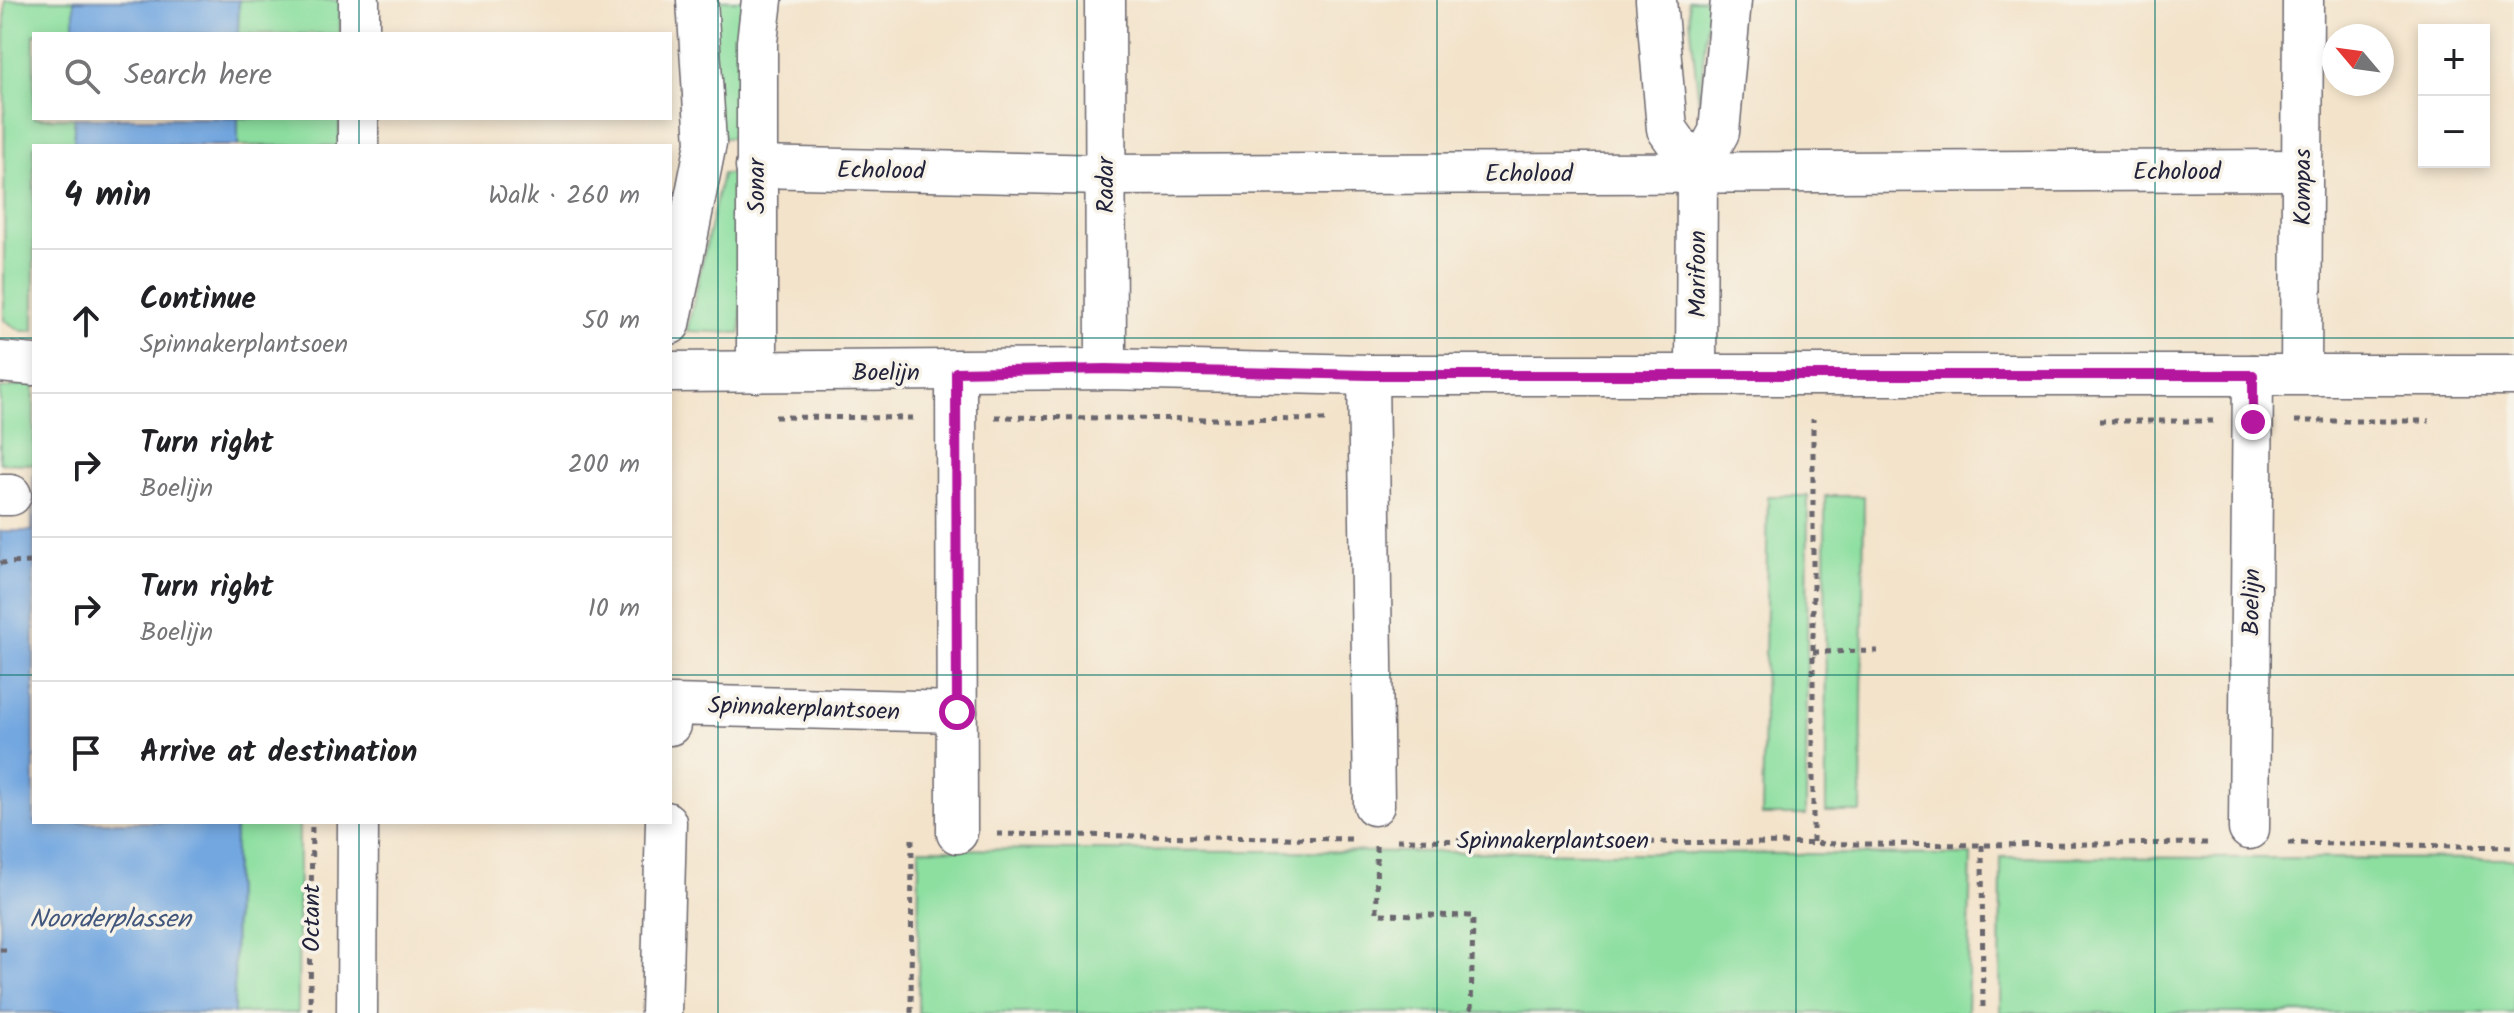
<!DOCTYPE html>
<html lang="en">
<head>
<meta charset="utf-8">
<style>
  body { margin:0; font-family:Kalam,sans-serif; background:#f2f2f2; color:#202124 }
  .controls { position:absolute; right:24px; top:24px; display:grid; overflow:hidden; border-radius:0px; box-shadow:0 4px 12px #0003 }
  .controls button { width:72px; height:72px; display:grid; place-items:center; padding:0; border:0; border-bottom:2px solid #e0e0e0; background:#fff; color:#202124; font:40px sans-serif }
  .compass { position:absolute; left:2322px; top:24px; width:72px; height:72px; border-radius:50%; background:#fff; box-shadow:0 4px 12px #0003; rotate:299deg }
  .stop { position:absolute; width:24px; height:24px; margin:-18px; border:6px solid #b5179e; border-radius:50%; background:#fff }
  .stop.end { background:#b5179e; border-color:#fff; box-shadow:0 2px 8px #0008 }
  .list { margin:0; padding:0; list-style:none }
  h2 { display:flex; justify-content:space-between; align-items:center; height:104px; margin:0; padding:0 32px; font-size:34px }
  h2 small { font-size:26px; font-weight:400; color:#757577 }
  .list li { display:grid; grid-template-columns:52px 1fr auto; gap:24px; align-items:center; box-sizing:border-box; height:144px; padding:0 32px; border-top:2px solid #e0e0e0 }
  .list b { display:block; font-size:30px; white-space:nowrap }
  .list p { margin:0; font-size:26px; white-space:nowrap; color:#757577 }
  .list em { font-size:26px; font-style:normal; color:#757577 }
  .icon { flex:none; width:44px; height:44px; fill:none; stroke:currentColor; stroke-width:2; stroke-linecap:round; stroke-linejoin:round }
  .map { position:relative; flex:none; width:2514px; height:1013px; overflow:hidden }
  .search { position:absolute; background:#fff; box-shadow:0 4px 12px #0003; left:32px; top:32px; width:640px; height:88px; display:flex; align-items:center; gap:20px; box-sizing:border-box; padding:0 28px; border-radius:0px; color:#757577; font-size:30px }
  .panel { position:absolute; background:#fff; box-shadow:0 4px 12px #0003; left:32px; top:144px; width:640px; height:680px; border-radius:0px }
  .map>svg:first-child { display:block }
</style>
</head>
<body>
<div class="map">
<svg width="2514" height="1013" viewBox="0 0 2514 1013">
  <rect width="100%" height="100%" fill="#f7f3e8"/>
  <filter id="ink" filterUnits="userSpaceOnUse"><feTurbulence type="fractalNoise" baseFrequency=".0125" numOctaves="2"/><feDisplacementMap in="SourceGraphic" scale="16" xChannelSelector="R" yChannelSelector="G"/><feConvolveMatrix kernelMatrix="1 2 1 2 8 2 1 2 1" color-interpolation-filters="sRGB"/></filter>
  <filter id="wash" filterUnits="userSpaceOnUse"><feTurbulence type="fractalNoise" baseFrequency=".006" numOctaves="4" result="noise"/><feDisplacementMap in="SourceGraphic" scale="32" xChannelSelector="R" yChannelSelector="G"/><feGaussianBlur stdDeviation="1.8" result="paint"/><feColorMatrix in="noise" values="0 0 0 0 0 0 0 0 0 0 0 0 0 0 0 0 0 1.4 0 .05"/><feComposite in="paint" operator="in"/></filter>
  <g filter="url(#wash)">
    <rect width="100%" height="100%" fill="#f3e3ca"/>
    <g fill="#8ddfa0" stroke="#58806e" stroke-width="2">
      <path d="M5,0H74V34H34V118H74V146H34V331H22L4,320Z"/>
      <path d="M239,0H341L340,34H238Z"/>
      <path d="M709,0H753L748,138H719Z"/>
      <path d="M1688,0H1709L1699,104Z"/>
      <path d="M238,118H340L339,146H238Z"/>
      <path d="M722,174H745L741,333L687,331Z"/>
      <path d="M26,384L34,385V464L0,463V389Z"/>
      <path d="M1768,496H1808L1806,815H1762Z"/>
      <path d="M1825,496H1864L1861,812H1826Z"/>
      <path d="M235,822H299L298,1013H234Z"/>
      <path d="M919,849L1971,855L1967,1013H918Z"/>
      <path d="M2001,857L2514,859V1013H2000Z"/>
    </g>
    <g fill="#73a7e0" stroke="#4a648e" stroke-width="2">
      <path d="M74,0H239L238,34H74Z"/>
      <rect x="74" y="118" width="164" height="28"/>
      <path d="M34,464V822H235L234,1013H0V531H32Z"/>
    </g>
  </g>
  <g filter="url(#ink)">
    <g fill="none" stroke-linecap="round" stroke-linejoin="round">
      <defs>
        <g id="street">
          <path d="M1105,0L1106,369"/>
          <path d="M1656,0L1667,129L1697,172L1696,375"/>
          <path d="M359,34V0"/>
          <path d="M358,146V118"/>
          <path d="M756,167L1105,175L2302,170"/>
          <path d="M1697,172L1719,132L1731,0"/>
          <path d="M670,324L706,143L697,0"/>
          <path d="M0,362L34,365"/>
          <path d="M670,372L1106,369L1368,375H2514"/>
          <path d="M757,372V42L762,0"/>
          <path d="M956,372L957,833"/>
          <path d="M2301,374L2303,0"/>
          <path d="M1368,375L1374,805"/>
          <path d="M0,495H11"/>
          <path d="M670,725L671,705L957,712"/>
          <path d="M2249,829L2253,375"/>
          <path d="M357,1013L358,822"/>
          <path d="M661,1013L666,822"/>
        </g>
      </defs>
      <use href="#street" stroke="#6b666d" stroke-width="43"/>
      <g stroke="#6b666d" stroke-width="5" stroke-dasharray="6 6" stroke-linecap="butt">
        <path d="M775,417L917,418"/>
        <path d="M995,417L1329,420"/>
        <path d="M2099,421H2213"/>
        <path d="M2295,421H2429"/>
        <path d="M0,563L34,562"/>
        <path d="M1813,652L1878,651"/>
        <path d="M997,834L1351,839"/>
        <path d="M1397,840L1982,845L2211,843"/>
        <path d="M1813,842V419"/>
        <path d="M2289,843L2514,847"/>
        <path d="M1982,845L1983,1013"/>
        <path d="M1376,846L1377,914L1473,916L1471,1013"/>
        <path d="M0,950H6"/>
        <path d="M310,1013L312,822"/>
        <path d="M911,1013L912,834"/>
      </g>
      <use href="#street" stroke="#fff" stroke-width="40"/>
    </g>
  </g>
  <g fill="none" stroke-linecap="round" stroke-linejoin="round" filter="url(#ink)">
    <path stroke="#b5179e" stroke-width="10" d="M957,712L956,372L1106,369L1368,375H2253V422"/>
  </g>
  <path fill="none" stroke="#0f766e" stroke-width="2" stroke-opacity="0.55" d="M359,0V34M718,0V1013M1077,0V1013M1437,0V1013M1796,0V1013M2155,0V1013M359,118V146M0,338H34M670,338H2514M0,675H34M670,675H2514M359,822V1013"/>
  <g text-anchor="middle" stroke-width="7" stroke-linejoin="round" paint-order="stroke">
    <g font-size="24" fill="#22223b" stroke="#f7f3e8">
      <text transform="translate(881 170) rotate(1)" y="8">Echolood</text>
      <text x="2177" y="179">Echolood</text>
      <text x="1529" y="181">Echolood</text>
      <text transform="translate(1105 185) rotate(-90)" y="8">Radar</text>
      <text transform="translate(756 186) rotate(-90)" y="8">Sonar</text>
      <text transform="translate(2302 187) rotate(-90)" y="8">Kompas</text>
      <text transform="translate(1697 274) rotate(-90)" y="8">Marifoon</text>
      <text x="886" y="380">Boelijn</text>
      <text transform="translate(2251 602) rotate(-89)" y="8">Boelijn</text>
      <text transform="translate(804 708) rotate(2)" y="8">Spinnakerplantsoen</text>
      <text x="1553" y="848">Spinnakerplantsoen</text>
      <text transform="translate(311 918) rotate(-90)" y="8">Octant</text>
    </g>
    <g font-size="26" font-style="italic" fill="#42577d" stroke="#f7f3e8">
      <text x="110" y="927">Noorderplassen</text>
    </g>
  </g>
</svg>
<div class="controls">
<button>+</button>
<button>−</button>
</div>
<svg class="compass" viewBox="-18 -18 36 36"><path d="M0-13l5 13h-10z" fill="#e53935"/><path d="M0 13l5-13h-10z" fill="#757577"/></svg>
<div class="stop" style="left:957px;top:712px"></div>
<div class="stop end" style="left:2253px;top:422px"></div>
<div class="search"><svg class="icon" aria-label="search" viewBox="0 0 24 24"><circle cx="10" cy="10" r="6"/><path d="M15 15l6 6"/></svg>Search here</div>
<section class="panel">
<h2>4 min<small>Walk · 260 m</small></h2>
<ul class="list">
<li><svg class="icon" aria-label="ahead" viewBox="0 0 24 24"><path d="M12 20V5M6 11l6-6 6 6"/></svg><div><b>Continue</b><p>Spinnakerplantsoen</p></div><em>50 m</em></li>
<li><svg class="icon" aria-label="right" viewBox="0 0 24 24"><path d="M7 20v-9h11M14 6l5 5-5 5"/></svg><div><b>Turn right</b><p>Boelijn</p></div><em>200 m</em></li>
<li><svg class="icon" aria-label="right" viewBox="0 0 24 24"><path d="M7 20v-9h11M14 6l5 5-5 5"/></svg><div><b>Turn right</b><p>Boelijn</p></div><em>10 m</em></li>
<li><svg class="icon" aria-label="arrive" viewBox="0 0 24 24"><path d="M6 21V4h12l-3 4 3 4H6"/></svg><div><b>Arrive at destination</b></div></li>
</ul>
</section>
</div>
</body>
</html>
